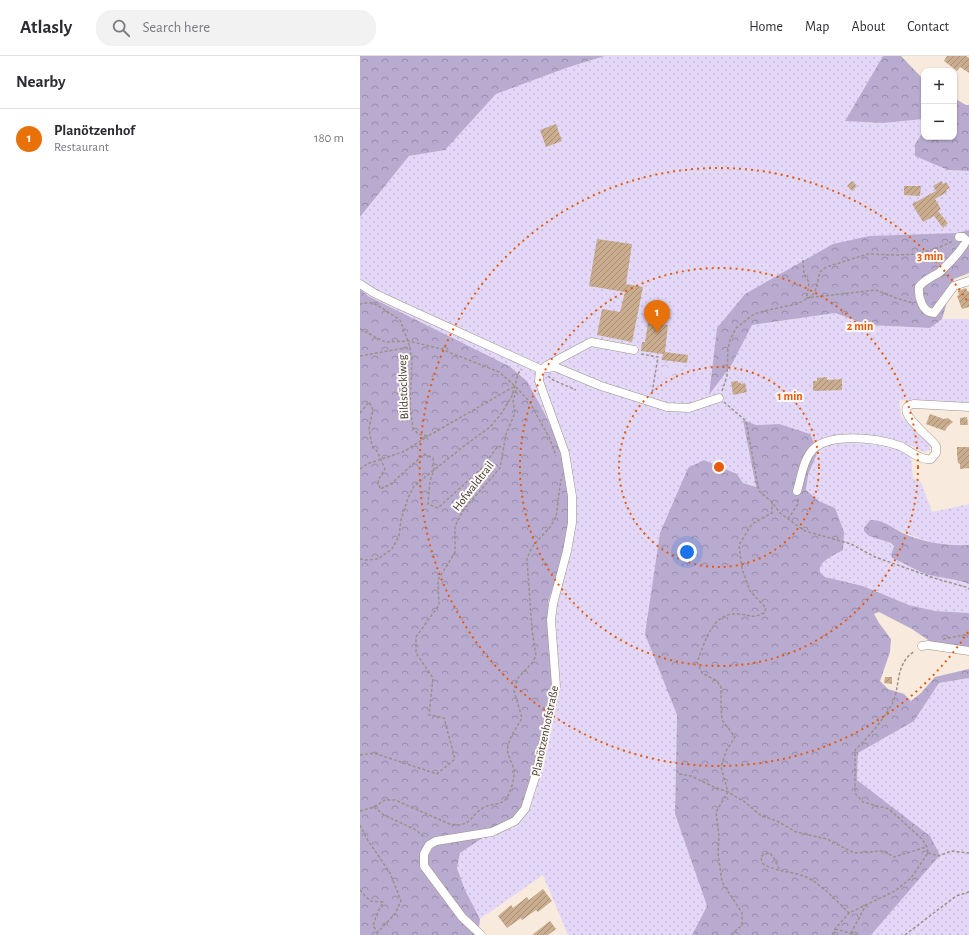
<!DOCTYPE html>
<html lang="en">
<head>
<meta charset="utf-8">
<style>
  body { margin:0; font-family:"Alegreya Sans",sans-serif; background:#f2f2f3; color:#2b2b33 }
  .controls { position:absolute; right:12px; top:12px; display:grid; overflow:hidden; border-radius:8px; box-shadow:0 1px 3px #0004 }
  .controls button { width:36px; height:36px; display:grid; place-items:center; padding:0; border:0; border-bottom:1px solid #e1e1e2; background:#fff; color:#2b2b33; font:20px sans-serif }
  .you { position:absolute; left:327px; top:496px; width:14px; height:14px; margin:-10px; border:3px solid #fff; border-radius:50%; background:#1a73e8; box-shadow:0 0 0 6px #1a73e833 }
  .badge { display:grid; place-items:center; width:26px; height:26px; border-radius:50%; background:#111827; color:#fff; font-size:13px; font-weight:700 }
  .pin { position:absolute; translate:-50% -33px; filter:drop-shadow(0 1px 2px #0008) }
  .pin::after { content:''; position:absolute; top:21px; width:14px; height:12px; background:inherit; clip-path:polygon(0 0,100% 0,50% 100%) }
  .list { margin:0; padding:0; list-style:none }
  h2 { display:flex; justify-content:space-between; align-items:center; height:52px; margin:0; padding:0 16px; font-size:17px }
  h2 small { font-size:13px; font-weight:400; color:#7c7c81 }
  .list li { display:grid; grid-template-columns:26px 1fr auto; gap:12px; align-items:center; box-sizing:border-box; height:60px; padding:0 16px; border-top:1px solid #e1e1e2 }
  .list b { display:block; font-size:15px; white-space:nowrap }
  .list p { margin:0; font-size:13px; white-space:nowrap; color:#7c7c81 }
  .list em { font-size:13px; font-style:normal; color:#7c7c81 }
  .icon { flex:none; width:22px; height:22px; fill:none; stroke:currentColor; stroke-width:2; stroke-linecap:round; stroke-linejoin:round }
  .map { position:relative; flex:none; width:609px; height:879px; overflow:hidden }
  header { display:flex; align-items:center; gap:24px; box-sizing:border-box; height:56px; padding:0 20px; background:#fff; border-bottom:1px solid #e1e1e2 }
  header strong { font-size:19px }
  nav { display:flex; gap:22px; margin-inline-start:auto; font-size:14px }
  .search { width:280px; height:36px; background:#f2f2f3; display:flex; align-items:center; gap:10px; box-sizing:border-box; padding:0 14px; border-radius:16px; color:#7c7c81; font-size:15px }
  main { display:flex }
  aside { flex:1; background:#fff }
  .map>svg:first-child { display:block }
</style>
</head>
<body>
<header>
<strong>Atlasly</strong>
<div class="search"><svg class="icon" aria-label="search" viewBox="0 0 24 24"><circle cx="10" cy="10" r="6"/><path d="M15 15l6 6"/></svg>Search here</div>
<nav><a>Home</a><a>Map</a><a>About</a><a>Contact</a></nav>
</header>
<main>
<aside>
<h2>Nearby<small></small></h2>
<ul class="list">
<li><span class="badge" style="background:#e8710a">1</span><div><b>Planötzenhof</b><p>Restaurant</p></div><em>180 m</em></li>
</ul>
</aside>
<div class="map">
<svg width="609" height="879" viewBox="0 0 609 879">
  <defs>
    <pattern id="grass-dots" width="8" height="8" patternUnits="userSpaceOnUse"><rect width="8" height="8" fill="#e4d8f9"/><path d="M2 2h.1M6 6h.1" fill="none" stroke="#c5bad6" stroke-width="1.8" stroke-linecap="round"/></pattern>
    <pattern id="forest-crowns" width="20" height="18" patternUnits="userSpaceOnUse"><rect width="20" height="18" fill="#b9abcf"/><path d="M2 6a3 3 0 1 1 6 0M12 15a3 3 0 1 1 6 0" fill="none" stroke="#988ca9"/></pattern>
    <pattern id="park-crowns" width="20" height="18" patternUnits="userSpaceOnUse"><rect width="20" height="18" fill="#e4d8f9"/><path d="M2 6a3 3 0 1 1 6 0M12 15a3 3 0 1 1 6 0" fill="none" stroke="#c5bad6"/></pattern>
    <pattern id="building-hatch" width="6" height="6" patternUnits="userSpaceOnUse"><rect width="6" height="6" fill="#caad8f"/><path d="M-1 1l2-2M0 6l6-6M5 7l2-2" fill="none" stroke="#a58e76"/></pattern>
  </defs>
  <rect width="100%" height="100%" fill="#f8eadd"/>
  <g fill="url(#grass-dots)">
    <path d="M245,0H523L485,65L523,67L564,63V74L555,88L588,114L609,115V174L357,272L349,338L372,308L391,269L475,257L508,269L570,272L582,263H609V347L539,344L541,360L571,388L570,394L564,396L550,389L553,422L561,426L572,456L609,448V489C575,491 553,482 523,466L509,480L531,487L534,490L531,499L532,502L542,505L553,513L609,528V557L575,555L549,549L503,530L465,521L460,516C458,505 475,499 483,494L475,452L459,445L446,434L448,419L458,395L419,368L396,369V431L383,427L377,418L285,577L317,659L315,758L347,850L332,879H208L183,819L120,863L105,834L97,812L100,797L157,759L193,630L188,546L195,526L203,397L185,358L167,325L149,310L8,240L0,233V161L49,100L85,94L136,38L209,11Z"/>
    <path d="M609,622V879H511L580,799L497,724L498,697L554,665L579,627Z"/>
  </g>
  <g fill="url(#forest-crowns)">
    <path d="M0,0H245L209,11L136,38L85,94L49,100L0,161Z"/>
    <path d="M523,0H541L564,24V63L523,67L485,65Z"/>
    <path d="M594,42L606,49H609V115L588,114L555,100V88L564,74V81H594Z"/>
    <path d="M609,174V217L594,223L582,263L570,272L508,269L475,257L392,269L372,308L349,339L357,272L385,238L473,188L509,180L598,177Z"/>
    <path d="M0,233L8,240L149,310L167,325L185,358L203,397L209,426L210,454L204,491L195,526L188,546L193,630L165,746L157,759L100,797L97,812L105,834L120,863L118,879H0Z"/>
    <path d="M383,364L396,369L419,368L450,378L458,395L448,419L446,434L459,445L475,452L484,476L483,494C475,499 458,505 460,516L465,521L503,530L549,549L575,555L609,557V591L593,590L571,586L552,573L519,556L514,558L519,567L531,583L530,596L520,625L528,633L544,638L551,645L561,637L575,621L609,613V622L579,627L554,665L498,697L497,724L570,780L580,799L511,879H332L347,850L315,758L317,659L285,578L300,477L328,412L344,404L377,418L383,427L396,431Z"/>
    <path d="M510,464C524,463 535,474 547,479C567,487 588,490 609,489V528C596,523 582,522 569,519C556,515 545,507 532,502L531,499L534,490L531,487L509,480L504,475V472Z"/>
  </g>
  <path fill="url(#park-crowns)" d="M303,308L320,310L318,320L302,319Z"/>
  <g fill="url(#building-hatch)">
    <path d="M587,0H606L609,2V17L600,11L597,15L584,5Z"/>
    <path d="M196,68L202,85L186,91L180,74Z"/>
    <path d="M492,125L497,130L492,135L487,130Z"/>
    <path d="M581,125L583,128L586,126L590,132L586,134L587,136L575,143L581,153L578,155L588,167L583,172L574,160L563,166L552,148L576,135L573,130Z"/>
    <path d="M544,130H561L560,140L544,139Z"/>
    <path d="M237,183L272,188L266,228L283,231L272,286L237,279L242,253L260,256L265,236L229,230Z"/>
    <path d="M606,232L608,236L609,235V251L602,253L597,240L599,239L598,235Z"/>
    <path d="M288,266L308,269L305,296L328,299L327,307L302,304L303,298L281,295L282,286H285Z"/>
    <path d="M467,321V324L482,323V334L453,335V325H457V322Z"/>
    <path d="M378,325V327L380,326L381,328L385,327L387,336L373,339L371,326Z"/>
    <path d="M570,358L584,363L588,362L593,366L587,371L585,375L566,368Z"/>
    <path d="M607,361L608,369H600V362Z"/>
    <path d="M597,391H609V412L600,413V408L598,407L597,398Z"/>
    <path d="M525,621H532V628L524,627Z"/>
    <path d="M183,833L192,845L178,856L176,854L162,864L161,862L147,872L138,860L151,849L153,852L167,841L169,844Z"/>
    <path d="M190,865L196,873L188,879H172Z"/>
  </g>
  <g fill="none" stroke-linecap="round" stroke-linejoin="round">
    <defs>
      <g id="minor">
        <path d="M599,181H603L606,184C605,192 586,210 580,216C573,221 565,223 559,231C558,240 562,257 574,257L594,230L609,225"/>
        <path d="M0,228L14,237L35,247L180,313L195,311L241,330L307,351L329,352L359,342"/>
        <path d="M186,310L231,286L274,294"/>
        <path d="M437,435C441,423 442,408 450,397C465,375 518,382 540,390C549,394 561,405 571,403L576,397V390C572,382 529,352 554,348L609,351"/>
        <path d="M562,590L568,589L609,595"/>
        <path d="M121,879L102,861L64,810V798L69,789L76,785L132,776L155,765L165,753L177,715L196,630L191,564L193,548L207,495L212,467V440L205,397L179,325L180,313"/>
      </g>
    </defs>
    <use href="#minor" stroke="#9e9286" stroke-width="9"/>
    <g stroke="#9b9188" stroke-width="1.5" stroke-dasharray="3 2" stroke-linecap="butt">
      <path d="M443,204L444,219L449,226L448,235L446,242L516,234L536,242L553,247"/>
      <path d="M0,249L2,247H13L22,252L40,264L50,291L52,306L50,350L53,372L58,378L68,380L155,330"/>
      <path d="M0,273L25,286L49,285L81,293L139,316L155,330L169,345L189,381L196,400"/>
      <path d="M281,298L298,301L292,337"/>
      <path d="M0,300L50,291"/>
      <path d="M188,320L193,324L216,334"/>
      <path d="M362,335L367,320L368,293L370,284L376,272L394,258L404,255L437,248L452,240L455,236L460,216L466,211L508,198L537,199L558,198L580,191L593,185"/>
      <path d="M364,346L386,365L399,435L412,446L420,457L428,463L445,475L491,488L515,501L577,523L606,531L609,533"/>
      <path d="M0,357L9,346L13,354L9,373L12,390L17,395L25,413L18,424L20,433L31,428L64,398L73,402L74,414L70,425L68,448L78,452L122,412L138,390L144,392"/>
      <path d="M0,413L7,408L45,395L68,380"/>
      <path d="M428,463L438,448V443"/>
      <path d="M0,503L6,504L18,503L32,493L39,480L41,464L48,442L54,430L104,390L115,382L130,371L141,358L152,340L158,318L161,313"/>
      <path d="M583,583L609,578"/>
      <path d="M0,699L14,697L77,718L95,703L84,662L69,659L73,622L56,597V581L79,549L78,524L95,496V470L104,453L140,412L146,378L155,357L153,346L156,335L155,332"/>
      <path d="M319,718L331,720L354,731L368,736L385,746L400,759L417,765L436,776L467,783L494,797L523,795L534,801L566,791"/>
      <path d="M14,751L24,759L56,774L65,782"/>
      <path d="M0,755L14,751L25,744H35L92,769C113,770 109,760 123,752C129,748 138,749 144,745C150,741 155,721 154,714C152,705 146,699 148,690C150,680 157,671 162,662L154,635L155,629L158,622L172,607L176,600L172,574L167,503L172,491L191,470L196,461L201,423"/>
      <path d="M0,769L7,783L30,817L41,845L35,858L15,879"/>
      <path d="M568,797L579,800L591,795L609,797"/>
      <path d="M419,813L414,802L410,797L404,798L401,801L402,807C415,816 432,815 446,821C460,827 478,846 489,857"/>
      <path d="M0,834L10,845L23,846L17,858L13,870L17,875"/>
      <path d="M475,873L497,879"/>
      <path d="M491,877L506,849"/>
      <path d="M371,879L382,869V857L362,826L358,797L359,780L356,756L368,736L361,711L366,695L375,681L362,664L361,650V631L357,625L342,617L337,606C345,587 352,555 379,558C392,559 391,563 404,557L406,552L390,535L382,513L379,489L392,468L412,457V446"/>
      <path d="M474,879L475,873L489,857L535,835L551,822L568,797L567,791L562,783L529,753L503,746L495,737V694C509,680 522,666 532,648C541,631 534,608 555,595"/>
      <path d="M545,879L596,840L609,836"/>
    </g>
    <use href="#minor" stroke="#fff" stroke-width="8"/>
  </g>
  <g fill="none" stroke="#e8590c" stroke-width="2" stroke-dasharray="2 4">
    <circle cx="359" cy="411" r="100"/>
    <circle cx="359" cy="411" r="199"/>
    <path d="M608 576A299 299 0 1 1 608 246"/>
  </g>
  <g text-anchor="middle" stroke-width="4" stroke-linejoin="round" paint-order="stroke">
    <g font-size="12" fill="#403b35" stroke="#fef9f4">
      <text transform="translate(43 331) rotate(-92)" y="4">Bildstöcklweg</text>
      <text transform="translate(113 430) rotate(-52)" y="4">Hofwaldtrail</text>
      <text transform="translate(185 675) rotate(-78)" y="4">Planötzenhofstraße</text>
    </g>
  </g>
  <circle cx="359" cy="411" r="6" fill="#e8590c" stroke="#fef9f4" stroke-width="2"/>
  <g font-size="12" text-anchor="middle" font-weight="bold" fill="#e8590c" stroke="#fef9f4" stroke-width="4" stroke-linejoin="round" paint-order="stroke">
    <text x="570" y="204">3 min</text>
    <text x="500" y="274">2 min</text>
    <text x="430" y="344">1 min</text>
  </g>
</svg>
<div class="controls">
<button>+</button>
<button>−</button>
</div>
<div class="you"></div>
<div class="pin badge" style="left:297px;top:277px;background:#e8710a">1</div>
</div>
</main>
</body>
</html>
